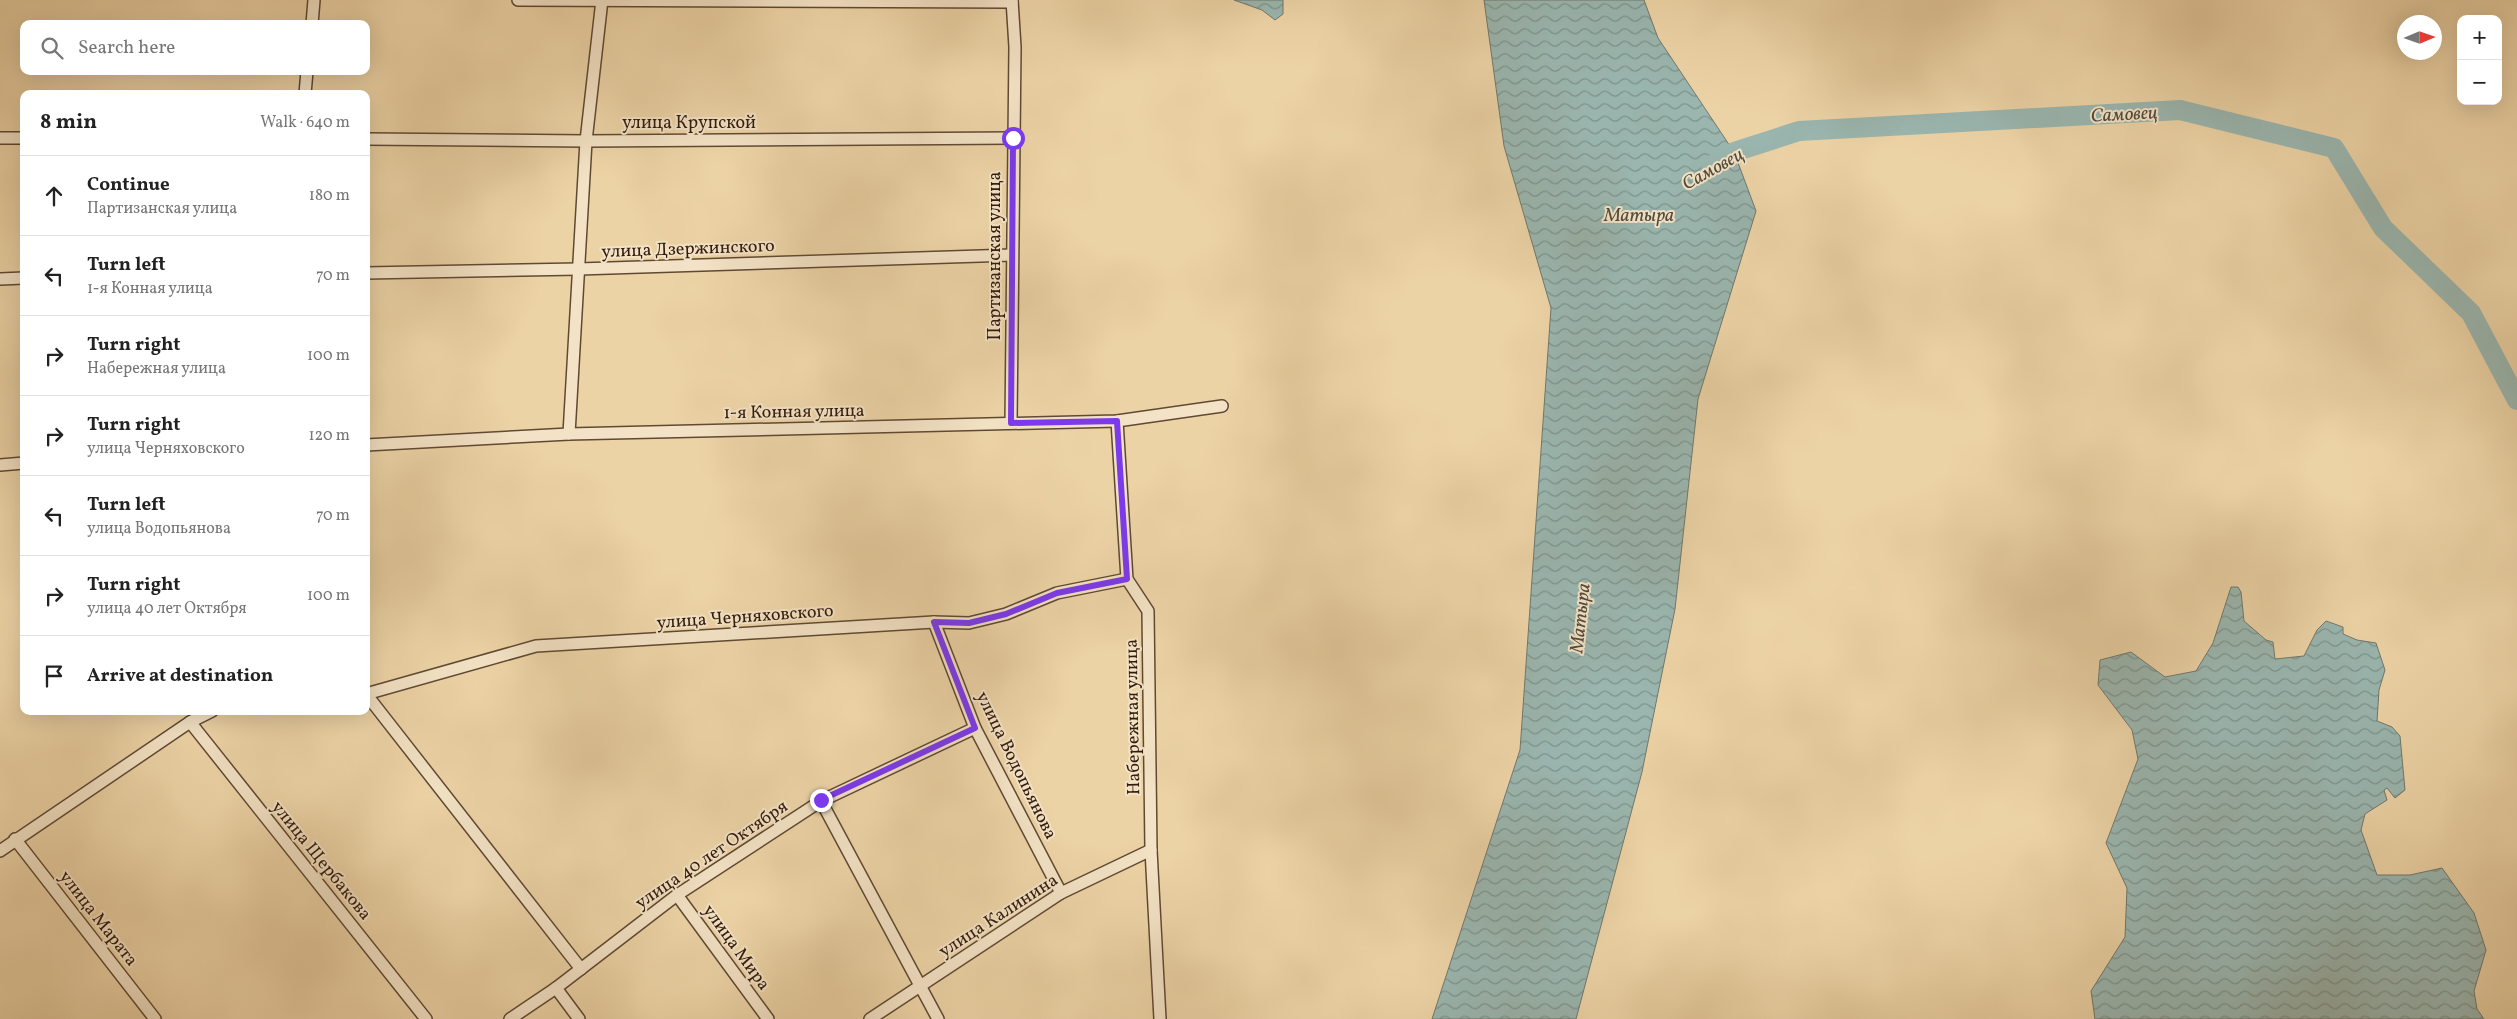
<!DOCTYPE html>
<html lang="en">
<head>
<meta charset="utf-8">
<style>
  body { margin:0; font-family:Vollkorn,serif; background:#f2f2f2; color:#222 }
  .controls { position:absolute; right:15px; top:15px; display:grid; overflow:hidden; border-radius:10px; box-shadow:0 5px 20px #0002 }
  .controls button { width:45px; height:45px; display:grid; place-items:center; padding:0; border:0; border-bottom:1px solid #e0e0e0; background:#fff; color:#222; font:25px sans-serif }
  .compass { position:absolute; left:2397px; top:15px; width:45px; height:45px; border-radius:50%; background:#fff; box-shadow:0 5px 20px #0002; rotate:88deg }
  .stop { position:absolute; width:15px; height:15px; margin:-11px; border:4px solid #7c3aed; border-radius:50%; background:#fff }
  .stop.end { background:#7c3aed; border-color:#fff; box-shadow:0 1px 5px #0008 }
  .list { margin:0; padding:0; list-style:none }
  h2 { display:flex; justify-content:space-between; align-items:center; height:65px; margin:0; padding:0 20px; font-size:21px }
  h2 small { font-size:16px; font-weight:400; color:#767676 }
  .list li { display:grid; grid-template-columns:32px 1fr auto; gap:15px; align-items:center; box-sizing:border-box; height:80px; padding:0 20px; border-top:1px solid #e0e0e0 }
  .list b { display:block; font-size:19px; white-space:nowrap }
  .list p { margin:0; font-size:16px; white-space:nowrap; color:#767676 }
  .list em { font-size:16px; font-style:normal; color:#767676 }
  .icon { flex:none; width:28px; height:28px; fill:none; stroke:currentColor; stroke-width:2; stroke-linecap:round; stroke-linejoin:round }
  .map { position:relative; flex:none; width:2517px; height:1019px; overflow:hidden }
  .search { position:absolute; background:#fff; box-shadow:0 5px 20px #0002; left:20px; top:20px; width:350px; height:55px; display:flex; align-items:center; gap:12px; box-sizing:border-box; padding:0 18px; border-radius:10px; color:#767676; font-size:19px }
  .panel { position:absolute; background:#fff; box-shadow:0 5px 20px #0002; left:20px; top:90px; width:350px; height:625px; border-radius:10px }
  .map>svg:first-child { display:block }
</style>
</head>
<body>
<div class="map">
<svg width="2517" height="1019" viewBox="0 0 2517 1019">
  <defs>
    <pattern id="water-waves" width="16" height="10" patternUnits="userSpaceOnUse" patternTransform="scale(1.25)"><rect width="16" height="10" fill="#9ab6af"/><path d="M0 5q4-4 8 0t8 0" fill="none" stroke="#7e938d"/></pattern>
  </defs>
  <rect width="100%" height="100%" fill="#ecd3a6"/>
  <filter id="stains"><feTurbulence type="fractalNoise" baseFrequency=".004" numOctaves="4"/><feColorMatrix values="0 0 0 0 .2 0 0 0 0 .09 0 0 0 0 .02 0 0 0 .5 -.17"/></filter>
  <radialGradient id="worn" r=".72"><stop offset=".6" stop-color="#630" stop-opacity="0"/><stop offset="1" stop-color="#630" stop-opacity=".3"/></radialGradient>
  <g fill="url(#water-waves)" stroke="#70786e">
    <path d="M1234,0H1283V14L1275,20L1262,10Z"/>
    <path d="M1484,0H1644L1658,38L1734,152L1756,211L1698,399L1675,609L1642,772L1576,1019H1432L1520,750L1551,308L1504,146Z"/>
    <path d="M2231,587H2238L2241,592L2244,621L2266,640L2273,642L2275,659L2304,656L2317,630L2326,621L2343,627V634L2357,640L2376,643L2385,670L2379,690L2377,721L2392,727L2400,736L2405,790L2395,798L2387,788L2384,790L2387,800L2365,814L2361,830L2377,875H2410L2442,868L2474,913L2486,950L2474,991L2477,1009L2484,1019H2095L2091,991L2125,937L2127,888L2106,843L2138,759L2132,730L2098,685L2100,660L2131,652L2165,677L2196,671L2213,643Z"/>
  </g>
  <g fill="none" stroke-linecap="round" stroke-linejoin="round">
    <path stroke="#9ab6af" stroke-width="20" d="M1711,166L1734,152L1799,131L2180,110L2334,148L2383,228L2471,313L2517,400"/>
    <defs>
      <g id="street">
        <path d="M518,0L1012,2"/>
        <path d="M312,24L314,0"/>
        <path d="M305,94L307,71"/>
        <path d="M0,138H24"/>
        <path d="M366,139L586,141L1013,138"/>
        <path d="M366,273L579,269L1012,255"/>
        <path d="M0,279L24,278"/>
        <path d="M1117,421L1127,579L1148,611L1151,850L1160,1019"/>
        <path d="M1011,423L1015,47L1012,0"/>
        <path d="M569,434L586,141L602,0"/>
        <path d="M366,445L569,434L1117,421L1222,406"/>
        <path d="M0,465L24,463"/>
        <path d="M934,622L975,728L1061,893"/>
        <path d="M366,694L536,646L934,622L969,623L1006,614L1057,593L1127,579"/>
        <path d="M366,694L581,969"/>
        <path d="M190,722L426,1019"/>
        <path d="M821,801L938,1019"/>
        <path d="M15,839L155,1019"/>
        <path d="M0,851L190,722L212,711"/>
        <path d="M677,895L768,1019"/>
        <path d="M556,988L579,1019"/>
        <path d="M510,1019L556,988L677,895L821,801L975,728"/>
        <path d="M870,1019L1061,893L1151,850"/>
      </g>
    </defs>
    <use href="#street" stroke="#604933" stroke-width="14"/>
    <use href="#street" stroke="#f3e2c5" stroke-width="11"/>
  </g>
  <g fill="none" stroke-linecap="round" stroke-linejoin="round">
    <path stroke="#7c3aed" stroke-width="6" d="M821,800L975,728L934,622L969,623L1006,614L1057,593L1127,579L1117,421L1011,423L1013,138"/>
  </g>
  <g text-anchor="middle" stroke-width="4" stroke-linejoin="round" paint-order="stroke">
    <g font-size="18" fill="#321b0d" stroke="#f3e2c5">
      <text x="689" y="128">улица Крупской</text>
      <text transform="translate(688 248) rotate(-2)" y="6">улица Дзержинского</text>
      <text transform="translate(994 256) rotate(-90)" y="6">Партизанская улица</text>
      <text transform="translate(794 411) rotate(-1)" y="6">1-я Конная улица</text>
      <text transform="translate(745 616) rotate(-4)" y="6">улица Черняховского</text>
      <text transform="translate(1132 717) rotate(-91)" y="6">Набережная улица</text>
      <text transform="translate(1017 765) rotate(64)" y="6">улица Водопьянова</text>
      <text transform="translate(711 854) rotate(-34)" y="6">улица 40 лет Октября</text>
      <text transform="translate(322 860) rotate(51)" y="6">улица Щербакова</text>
      <text transform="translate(998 915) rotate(-33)" y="6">улица Калинина</text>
      <text transform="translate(99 918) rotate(52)" y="6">улица Марата</text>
      <text transform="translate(737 947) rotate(54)" y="6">улица Мира</text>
    </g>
    <g font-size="19" font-style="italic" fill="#514a3e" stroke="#f3e2c5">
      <text transform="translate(2124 113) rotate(-3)" y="7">Самовец</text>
      <text transform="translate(1712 168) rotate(-29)" y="7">Самовец</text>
      <text x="1639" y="221">Матыра</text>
      <text transform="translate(1579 618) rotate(-84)" y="7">Матыра</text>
    </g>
  </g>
  <rect width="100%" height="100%" filter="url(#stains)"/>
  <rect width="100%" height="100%" fill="url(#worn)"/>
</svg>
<div class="controls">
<button>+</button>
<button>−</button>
</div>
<svg class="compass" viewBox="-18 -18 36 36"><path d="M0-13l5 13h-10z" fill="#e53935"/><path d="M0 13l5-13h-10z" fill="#767676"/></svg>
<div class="stop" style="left:1013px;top:138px"></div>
<div class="stop end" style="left:821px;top:800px"></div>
<div class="search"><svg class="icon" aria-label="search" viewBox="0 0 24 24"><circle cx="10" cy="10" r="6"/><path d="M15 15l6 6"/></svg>Search here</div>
<section class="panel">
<h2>8 min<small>Walk · 640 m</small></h2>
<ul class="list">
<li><svg class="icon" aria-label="ahead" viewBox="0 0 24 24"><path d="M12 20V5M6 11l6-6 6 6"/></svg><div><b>Continue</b><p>Партизанская улица</p></div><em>180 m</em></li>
<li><svg class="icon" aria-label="left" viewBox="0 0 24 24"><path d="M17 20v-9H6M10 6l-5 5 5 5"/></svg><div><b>Turn left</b><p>1-я Конная улица</p></div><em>70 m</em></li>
<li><svg class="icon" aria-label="right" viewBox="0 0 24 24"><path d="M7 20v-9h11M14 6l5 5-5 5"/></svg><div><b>Turn right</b><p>Набережная улица</p></div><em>100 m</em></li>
<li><svg class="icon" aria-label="right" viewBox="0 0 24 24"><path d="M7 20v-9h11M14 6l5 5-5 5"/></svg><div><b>Turn right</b><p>улица Черняховского</p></div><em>120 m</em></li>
<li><svg class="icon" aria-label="left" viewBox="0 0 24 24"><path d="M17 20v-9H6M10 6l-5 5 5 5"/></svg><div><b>Turn left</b><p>улица Водопьянова</p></div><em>70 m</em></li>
<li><svg class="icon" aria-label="right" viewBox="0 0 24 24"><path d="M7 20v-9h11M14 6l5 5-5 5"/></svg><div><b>Turn right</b><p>улица 40 лет Октября</p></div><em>100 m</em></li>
<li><svg class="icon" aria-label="arrive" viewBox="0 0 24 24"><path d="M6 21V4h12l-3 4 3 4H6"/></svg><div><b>Arrive at destination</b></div></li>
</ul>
</section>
</div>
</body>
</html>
